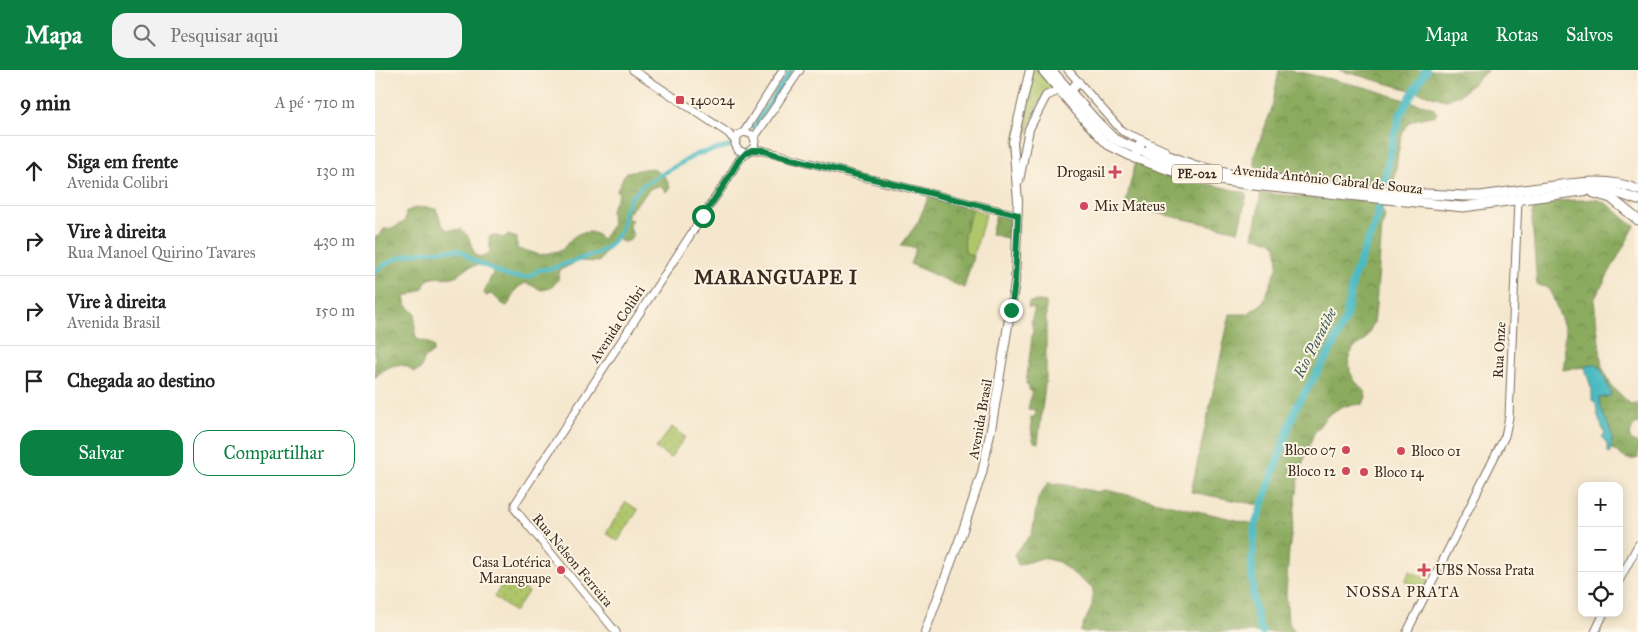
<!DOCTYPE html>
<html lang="pt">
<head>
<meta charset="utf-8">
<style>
  body { margin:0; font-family:"IM FELL Great Primer",serif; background:#f2f2f2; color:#222 }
  .controls { position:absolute; right:15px; bottom:15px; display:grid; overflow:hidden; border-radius:10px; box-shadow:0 2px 12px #0003 }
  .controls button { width:45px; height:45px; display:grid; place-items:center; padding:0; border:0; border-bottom:1px solid #e0e0e0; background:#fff; color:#222; font:25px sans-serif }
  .stop { position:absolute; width:15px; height:15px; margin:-11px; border:4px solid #0b8043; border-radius:50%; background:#fff }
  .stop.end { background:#0b8043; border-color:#fff; box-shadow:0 1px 5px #0008 }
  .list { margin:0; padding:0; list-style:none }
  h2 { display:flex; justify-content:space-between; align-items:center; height:65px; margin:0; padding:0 20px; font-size:21px }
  h2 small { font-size:16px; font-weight:400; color:#767676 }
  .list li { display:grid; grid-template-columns:32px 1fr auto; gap:15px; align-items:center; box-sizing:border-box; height:70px; padding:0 20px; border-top:1px solid #e0e0e0 }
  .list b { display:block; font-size:19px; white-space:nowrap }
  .list p { margin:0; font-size:16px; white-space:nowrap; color:#767676 }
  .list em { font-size:16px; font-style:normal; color:#767676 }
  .actions { display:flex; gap:10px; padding:15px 20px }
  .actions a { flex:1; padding:11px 0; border:1px solid #0b8043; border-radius:15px; text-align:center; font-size:18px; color:#0b8043 }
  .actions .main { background:#0b8043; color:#fff }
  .icon { flex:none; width:28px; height:28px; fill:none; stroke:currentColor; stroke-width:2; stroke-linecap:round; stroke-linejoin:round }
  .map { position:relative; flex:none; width:1263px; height:562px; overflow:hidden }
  header { display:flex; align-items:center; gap:30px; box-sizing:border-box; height:70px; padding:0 25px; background:#0b8043; color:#fff }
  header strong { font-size:24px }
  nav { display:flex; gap:28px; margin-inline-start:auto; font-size:18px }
  .search { width:350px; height:45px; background:#f2f2f2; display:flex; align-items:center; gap:12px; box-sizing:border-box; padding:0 18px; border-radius:15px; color:#767676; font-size:19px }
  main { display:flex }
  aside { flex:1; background:#fff }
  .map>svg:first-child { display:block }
</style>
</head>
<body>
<header>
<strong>Mapa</strong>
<div class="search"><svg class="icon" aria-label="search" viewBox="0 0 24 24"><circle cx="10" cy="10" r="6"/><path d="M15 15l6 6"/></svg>Pesquisar aqui</div>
<nav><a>Mapa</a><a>Rotas</a><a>Salvos</a></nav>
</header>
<main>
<aside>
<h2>9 min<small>A pé · 710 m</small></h2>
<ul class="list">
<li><svg class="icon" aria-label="ahead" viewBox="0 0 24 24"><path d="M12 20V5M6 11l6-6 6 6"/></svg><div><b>Siga em frente</b><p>Avenida Colibri</p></div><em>130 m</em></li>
<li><svg class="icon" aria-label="right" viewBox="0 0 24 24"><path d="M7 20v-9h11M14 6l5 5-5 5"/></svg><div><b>Vire à direita</b><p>Rua Manoel Quirino Tavares</p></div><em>430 m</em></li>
<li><svg class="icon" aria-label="right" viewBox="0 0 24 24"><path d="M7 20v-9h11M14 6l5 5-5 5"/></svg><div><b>Vire à direita</b><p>Avenida Brasil</p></div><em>150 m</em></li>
<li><svg class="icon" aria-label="arrive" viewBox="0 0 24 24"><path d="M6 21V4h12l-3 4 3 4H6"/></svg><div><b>Chegada ao destino</b></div></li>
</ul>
<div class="actions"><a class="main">Salvar</a><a>Compartilhar</a></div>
</aside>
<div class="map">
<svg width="1263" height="562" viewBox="0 0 1263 562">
  <defs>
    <pattern id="forest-crowns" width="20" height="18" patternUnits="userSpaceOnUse" patternTransform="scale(1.25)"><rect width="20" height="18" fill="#8bab5f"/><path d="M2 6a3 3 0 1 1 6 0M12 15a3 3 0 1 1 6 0" fill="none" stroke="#738b4e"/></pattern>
    <pattern id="park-dots" width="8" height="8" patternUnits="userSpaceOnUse" patternTransform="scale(1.25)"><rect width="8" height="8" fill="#afc66b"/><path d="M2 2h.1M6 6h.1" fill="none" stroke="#97aa5c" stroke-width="1.8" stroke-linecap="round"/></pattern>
  </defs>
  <rect width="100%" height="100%" fill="#fcf5e5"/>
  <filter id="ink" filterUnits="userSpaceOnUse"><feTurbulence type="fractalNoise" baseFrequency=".02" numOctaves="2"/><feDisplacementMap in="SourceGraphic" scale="10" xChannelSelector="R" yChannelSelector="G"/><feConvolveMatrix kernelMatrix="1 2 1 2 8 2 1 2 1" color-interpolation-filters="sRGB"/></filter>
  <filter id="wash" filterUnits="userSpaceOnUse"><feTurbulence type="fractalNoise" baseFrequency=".0096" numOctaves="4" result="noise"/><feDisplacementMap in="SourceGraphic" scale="20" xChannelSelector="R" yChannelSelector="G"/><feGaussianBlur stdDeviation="1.12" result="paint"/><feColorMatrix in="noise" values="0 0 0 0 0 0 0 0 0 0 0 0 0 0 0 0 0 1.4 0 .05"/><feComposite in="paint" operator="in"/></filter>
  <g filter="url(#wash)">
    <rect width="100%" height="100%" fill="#f5e7ce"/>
    <g fill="#afc66b" stroke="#757844">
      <path d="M593,137L611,144L598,187L580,180Z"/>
      <path d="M1035,501L1056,511L1050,521L1030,511Z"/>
    </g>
    <g fill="url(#forest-crowns)" stroke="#636a3e">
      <path d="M904,0L925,2L993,18L1036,32L1054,36L1058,38L1062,43L1061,45C1053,47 1041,48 1034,53C1023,61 1022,99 1019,112L1009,114H999L888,102L880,96L879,86L897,38Z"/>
      <path d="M964,0H1113L1086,24L1071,30Z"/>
      <path d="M761,90L826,112L871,123L872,125L863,161L750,136Z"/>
      <path d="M277,98L291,108L295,117L291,122L285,116L276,118L252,144V149L257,150L254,155L258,165L254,171L248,172L241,168L234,176L224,192L204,191L185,200L183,210L176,218L167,220L151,213C135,220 140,226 132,236C126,235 122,227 116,224L111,226L109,222L118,203L117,197C110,193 101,195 94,197C87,200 84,206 77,207C67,209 60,205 51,211L48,219L30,227L32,236L40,243C41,251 38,262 42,269L52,272L59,277L58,282L50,288L45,300L38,302C27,288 10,297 0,308V167L4,166L9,159L19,158L30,151L31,142C39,136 51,137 61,139C65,146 66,159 74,160C78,160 83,159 87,160C97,168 94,176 102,186L109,187L115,183L114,167L118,165L128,168L133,165L142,168V177L145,180L153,181L165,185L187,180L197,168L205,163L215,162L222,164L227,170L237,155L236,140L244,124L242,120L251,102Z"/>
      <path d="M886,123L954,129L993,130L1005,134L1010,147L1007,157L1001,235L999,253L989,271L978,279L974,287L975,302L980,311L990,322L991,327L988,334L967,336L951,347L939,363L925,400L914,481L911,523L913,552L920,562H705L717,536L718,519L684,492L667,488L643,495L639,484L657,464L663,428L673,413L691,415L722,422L731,420L879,454L884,435L816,422L855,244H872L888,233L903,196L902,176L894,170L878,167Z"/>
      <path d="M554,126L593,137L597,139L589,164L590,182L598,187L589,218L535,194L541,178L526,176L543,152Z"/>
      <path d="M1219,129C1237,132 1245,148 1260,156L1219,230L1227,297L1236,315L1256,335L1263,332V354L1258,355L1255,366L1256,371L1263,373V388C1250,393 1246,383 1235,378L1223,343L1224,328L1235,326L1236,322L1224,296L1199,298L1188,300L1190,287L1189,271L1191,262L1177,225L1172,217L1162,215L1157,149L1159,139C1177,127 1199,132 1219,129Z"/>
      <path d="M622,141L637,146L638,175L634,174L635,169L616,164Z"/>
      <path d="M664,231L671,232V307L663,373L659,372C656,364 656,355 656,347H660L661,340L653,339L657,321L654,320V315L651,314L658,259L656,251L660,238L653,237L654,232Z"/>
    </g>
    <g fill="url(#park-dots)" stroke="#757844">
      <path d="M656,0H665L678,16C659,26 648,80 642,101L639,70Z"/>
      <path d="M297,357L310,367L295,388L281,378Z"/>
      <path d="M251,432L263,440L243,471L231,463Z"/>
      <path d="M132,507L153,522L139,542L119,527Z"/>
    </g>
    <path fill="#4bbac2" stroke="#437270" d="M1221,294L1224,296L1236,322L1235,326L1224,328C1226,350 1243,359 1235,383L1233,382L1232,374L1227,367L1230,363C1225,354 1222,345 1221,334L1217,330V320L1210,299L1211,296Z"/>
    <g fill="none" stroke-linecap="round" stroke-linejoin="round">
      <g stroke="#4bbac2" stroke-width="4.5">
        <path d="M378,58L416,0"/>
        <path d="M0,202C22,182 55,180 83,180L88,182L96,189L132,206L144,207H152L158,205L163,200L178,198L223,183L234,176L243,165L247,158L249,141L255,128L268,115L322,84L355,76"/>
      </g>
      <path stroke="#4bbac2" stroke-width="8" d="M887,562L884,556L878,529L877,492L880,456L921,337L957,278L971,248L978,209L1002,148L1018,70L1025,45L1051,0"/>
    </g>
  </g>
  <g filter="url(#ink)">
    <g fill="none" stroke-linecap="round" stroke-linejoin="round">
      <defs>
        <g id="secondary">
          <path d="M258,0L353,63L360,71"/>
          <path d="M693,0L747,61L791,81"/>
          <path d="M369,62L408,0"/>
          <path d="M379,68L425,0"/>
          <path d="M377,80H387L484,106L643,145"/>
          <path d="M1244,511L1263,475"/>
          <path d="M241,562L143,443L140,439V434L333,138L351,112L364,90L379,77L380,71L378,65L369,62L363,65L360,74L363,80L371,83"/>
          <path d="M1032,562L1130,366L1134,347L1143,130"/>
          <path d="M1220,562L1229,543"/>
        </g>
        <g id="primary">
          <path d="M667,0L711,52L733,75L759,88L796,101L819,108L829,106"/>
          <path d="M644,111L654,59L671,26L684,20"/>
          <path d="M550,562L587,463L607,403L617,354L640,212L643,131L638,72L655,0"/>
        </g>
        <g id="highway">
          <path d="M676,0L722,52L739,69L805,98L843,110L878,115L1088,137L1222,119L1234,120L1263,130"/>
          <path d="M699,17L703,12"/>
          <path d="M775,79L818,95L859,105L1032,123L1089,126H1105C1127,123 1149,120 1171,117C1202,113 1233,107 1263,120"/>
          <path d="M759,88L767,71"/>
          <path d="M1219,123L1236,128L1263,150"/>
        </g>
      </defs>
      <use href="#secondary" stroke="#7c6c5c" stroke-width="9"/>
      <use href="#primary" stroke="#7c6c5c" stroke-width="10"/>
      <use href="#highway" stroke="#7c6c5c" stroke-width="11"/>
      <use href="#secondary" stroke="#fff" stroke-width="7"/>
      <use href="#primary" stroke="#fff" stroke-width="8"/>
      <use href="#highway" stroke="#fff" stroke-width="9"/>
    </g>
  </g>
  <g fill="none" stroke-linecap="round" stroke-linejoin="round" filter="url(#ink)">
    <path stroke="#0b8043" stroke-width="6" d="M328,146L351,112L364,90L371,83L377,80H388L402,85L643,145L640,212L636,240"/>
  </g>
  <g fill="#d1495b" stroke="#fcf5e5" stroke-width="2">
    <rect x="300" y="25" width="10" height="10" rx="2.5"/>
    <path d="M737.5 94.5h5v5h5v5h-5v5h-5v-5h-5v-5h5z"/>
    <circle cx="709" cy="136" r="5"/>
    <circle cx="971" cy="380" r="5"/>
    <circle cx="1026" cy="381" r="5"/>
    <circle cx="971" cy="401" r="5"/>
    <circle cx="989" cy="402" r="5"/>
    <circle cx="186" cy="500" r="5"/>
    <path d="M1046.5 492.5h5v5h5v5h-5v5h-5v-5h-5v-5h5z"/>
  </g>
  <g text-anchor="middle" stroke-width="4" stroke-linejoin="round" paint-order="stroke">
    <rect fill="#fcf5e5" stroke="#75675a" stroke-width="1" x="797" y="94.5" width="50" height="19" rx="4"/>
    <g font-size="12" font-weight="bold" fill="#3b2a1e">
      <text x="822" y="108">PE-022</text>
    </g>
    <g font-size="14" fill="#3b2a1e" stroke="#fcf5e5" text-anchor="start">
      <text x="315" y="35">140024</text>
      <text x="730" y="107" text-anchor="end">Drogasil</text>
      <text x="719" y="141">Mix Mateus</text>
      <text x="961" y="385" text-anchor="end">Bloco 07</text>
      <text x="1036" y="386">Bloco 01</text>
      <text x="961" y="406" text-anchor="end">Bloco 12</text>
      <text x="999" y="407">Bloco 14</text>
      <text x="176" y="497" text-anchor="end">Casa Lotérica<tspan x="176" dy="16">Maranguape</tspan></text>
      <text x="1060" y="505">UBS Nossa Prata</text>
    </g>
    <g font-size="14" fill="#3b2a1e" stroke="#fcf5e5">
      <text transform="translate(953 109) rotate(6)" y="5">Avenida Antônio Cabral de Souza</text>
      <text transform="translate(242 254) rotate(-57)" y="5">Avenida Colibri</text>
      <text transform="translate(1124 280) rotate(-87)" y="5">Rua Onze</text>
      <text transform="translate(605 349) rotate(-80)" y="5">Avenida Brasil</text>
      <text transform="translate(198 490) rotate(50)" y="5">Rua Nelson Ferreira</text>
    </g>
    <g font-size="15" font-style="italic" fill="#415c57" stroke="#fcf5e5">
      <text transform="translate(940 273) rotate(-63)" y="5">Rio Paratibe</text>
    </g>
    <g font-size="15" letter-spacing="1" fill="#3b2a1e" stroke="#fcf5e5">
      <text x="1028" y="527">NOSSA PRATA</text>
    </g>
    <g font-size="19" font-weight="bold" letter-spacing="1" fill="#3b2a1e" stroke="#fcf5e5">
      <text x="401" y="214">MARANGUAPE I</text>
    </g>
  </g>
</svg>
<div class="controls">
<button>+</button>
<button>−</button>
<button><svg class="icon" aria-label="locate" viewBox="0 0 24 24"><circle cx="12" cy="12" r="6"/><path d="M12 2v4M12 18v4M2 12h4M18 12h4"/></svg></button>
</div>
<div class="stop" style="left:328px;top:146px"></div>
<div class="stop end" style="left:636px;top:240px"></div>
</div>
</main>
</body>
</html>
